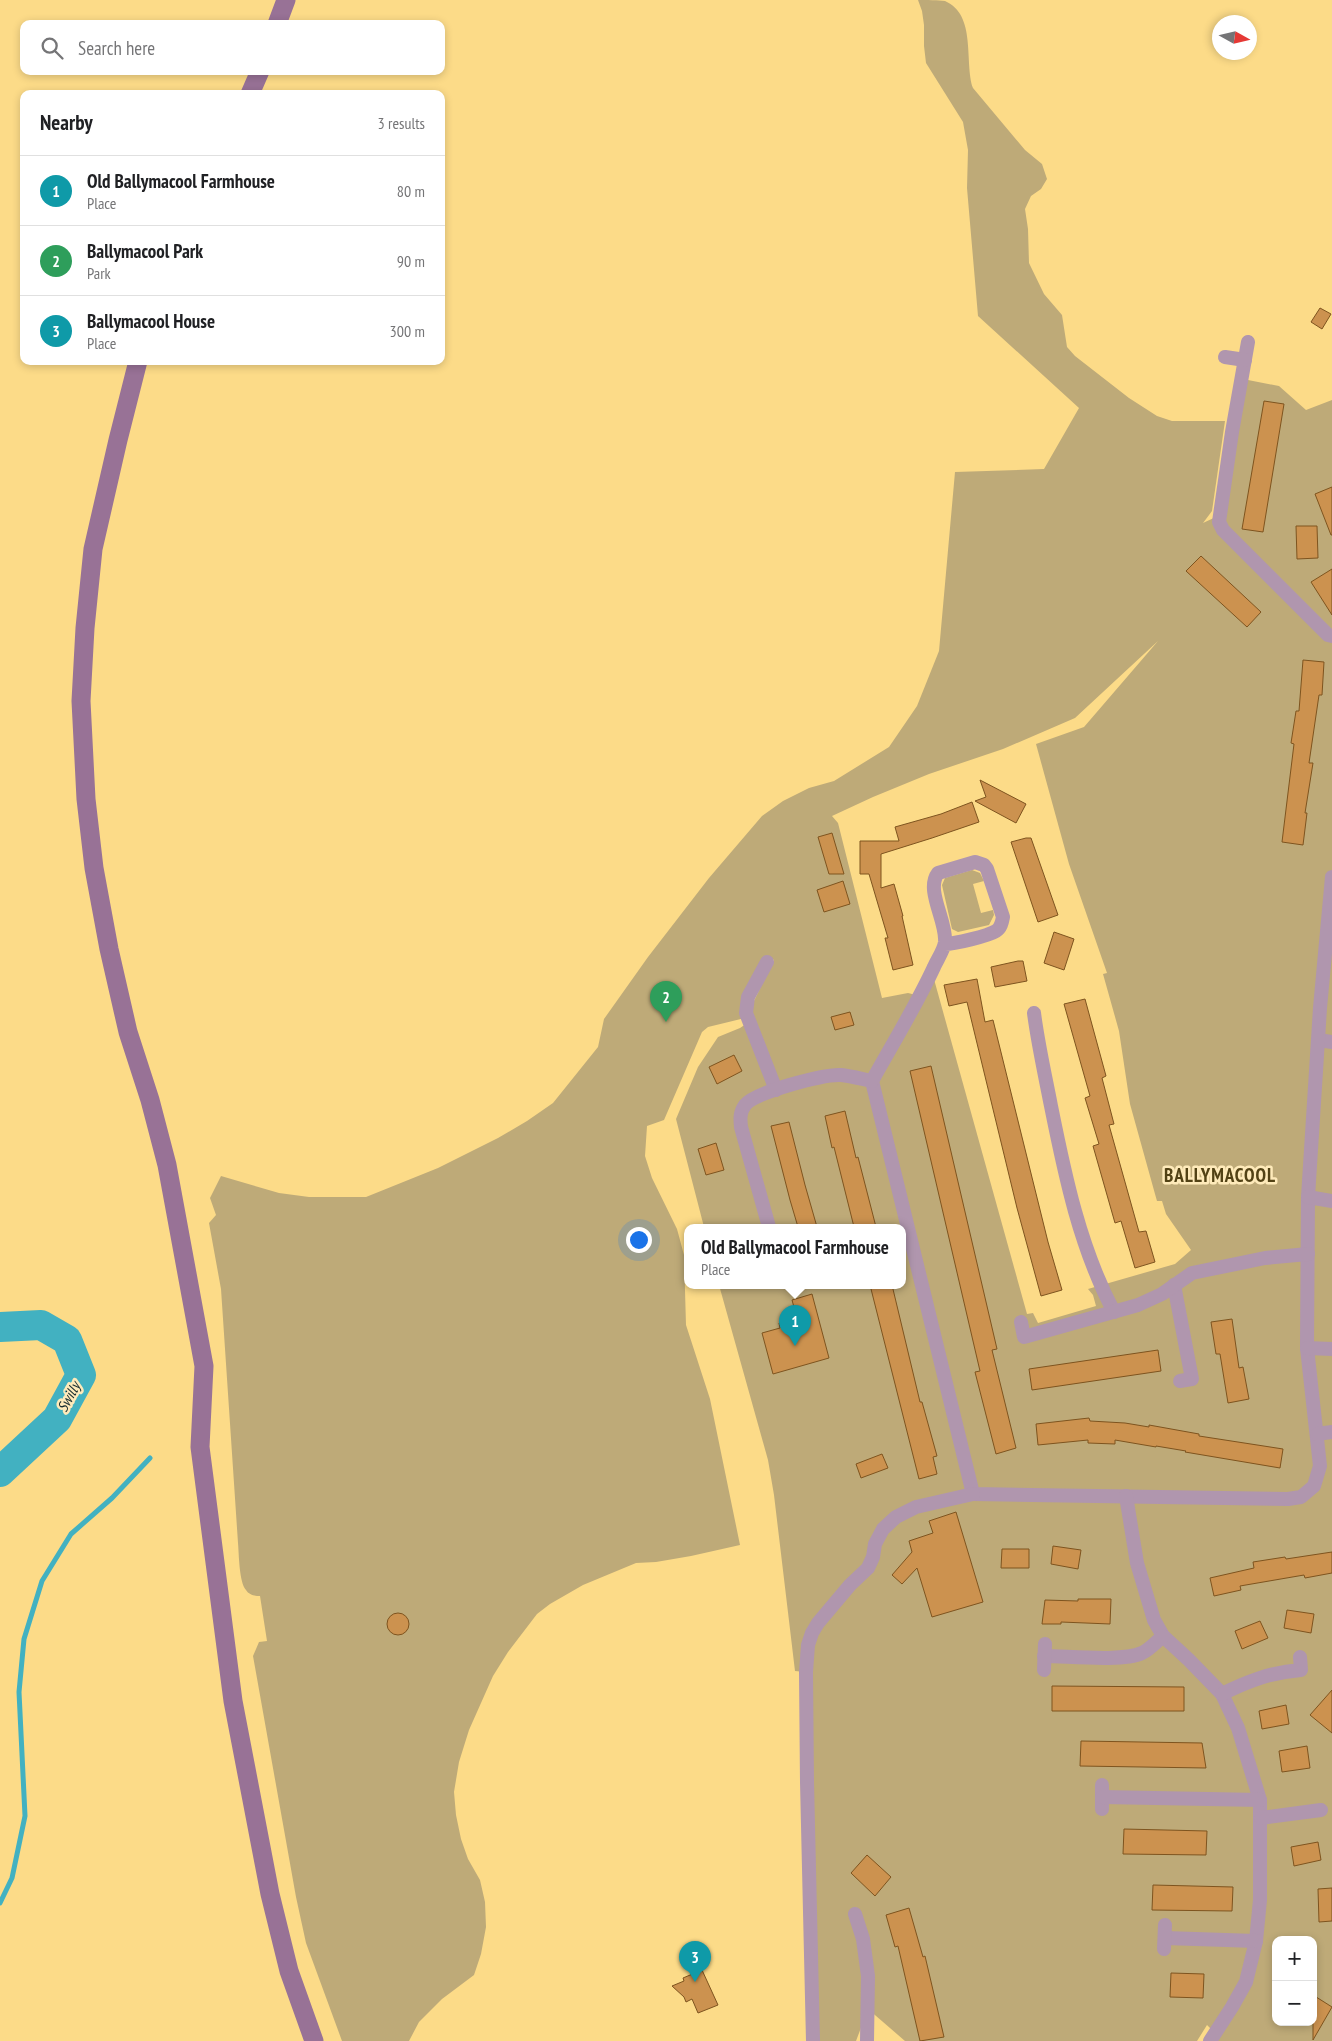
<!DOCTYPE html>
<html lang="en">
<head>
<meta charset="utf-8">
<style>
  body { margin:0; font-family:"PT Sans Narrow",sans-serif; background:#f6f6f6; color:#202124 }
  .controls { position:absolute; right:15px; bottom:15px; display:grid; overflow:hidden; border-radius:10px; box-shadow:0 2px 8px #0003 }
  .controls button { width:45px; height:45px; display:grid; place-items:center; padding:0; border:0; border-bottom:1px solid #e0e0e0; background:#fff; color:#202124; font:25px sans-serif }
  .compass { position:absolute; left:1212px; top:15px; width:45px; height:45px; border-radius:50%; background:#fff; box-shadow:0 2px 8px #0003; rotate:98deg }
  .you { position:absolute; left:638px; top:1239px; width:18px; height:18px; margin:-12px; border:4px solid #fff; border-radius:50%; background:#1a73e8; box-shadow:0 0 0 8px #1a73e833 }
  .badge { display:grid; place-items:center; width:32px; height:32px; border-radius:50%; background:#7c3aed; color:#fff; font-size:16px; font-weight:700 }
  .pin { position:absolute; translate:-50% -41px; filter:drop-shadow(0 1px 2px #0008) }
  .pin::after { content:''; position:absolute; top:26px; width:18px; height:15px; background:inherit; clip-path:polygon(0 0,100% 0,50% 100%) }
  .popup { position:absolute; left:684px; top:1224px; width:222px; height:65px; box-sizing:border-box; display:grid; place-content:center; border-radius:10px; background:#fff; filter:drop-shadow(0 1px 4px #0005); font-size:16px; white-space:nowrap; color:#757577 }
  .popup b { font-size:19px; color:#202124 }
  .popup::after { content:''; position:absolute; left:50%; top:100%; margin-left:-10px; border:10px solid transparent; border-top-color:#fff }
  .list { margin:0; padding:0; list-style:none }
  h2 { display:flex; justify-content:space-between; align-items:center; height:65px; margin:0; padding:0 20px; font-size:21px }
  h2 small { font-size:16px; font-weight:400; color:#757577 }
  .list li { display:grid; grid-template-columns:32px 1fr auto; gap:15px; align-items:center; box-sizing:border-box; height:70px; padding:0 20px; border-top:1px solid #e0e0e0 }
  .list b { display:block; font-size:19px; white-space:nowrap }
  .list p { margin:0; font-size:16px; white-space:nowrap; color:#757577 }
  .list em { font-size:16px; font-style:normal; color:#757577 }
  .icon { flex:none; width:28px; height:28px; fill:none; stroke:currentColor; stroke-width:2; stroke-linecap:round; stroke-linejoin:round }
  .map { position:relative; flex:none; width:1332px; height:2041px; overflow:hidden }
  .search { position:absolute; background:#fff; box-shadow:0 2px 8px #0003; left:20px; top:20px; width:425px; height:55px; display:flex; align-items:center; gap:12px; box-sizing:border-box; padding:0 18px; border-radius:10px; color:#757577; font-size:19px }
  .panel { position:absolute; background:#fff; box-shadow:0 2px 8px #0003; left:20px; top:90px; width:425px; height:275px; border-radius:10px }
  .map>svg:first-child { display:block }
</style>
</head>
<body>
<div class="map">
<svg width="1332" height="2041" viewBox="0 0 1332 2041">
  <rect width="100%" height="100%" fill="#fcdb88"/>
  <g fill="#beaa78" fill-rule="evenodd">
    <path d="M918,0C926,0 939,0 945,1C977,15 964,62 973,88L1025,150L1042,164L1047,179L1041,189L1031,196L1025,209L1028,229L1029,263L1044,294L1062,315L1067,347L1075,356L1129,398L1157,416L1172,421H1225L1212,511L1203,523L1218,516L1239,388L1248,380L1279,386L1306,410L1332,400V2041H1210L1215,2033L1207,2025L1197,2041H905L868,2009L856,2041H813L805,1672L795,1671L774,1495L768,1460L719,1285H902V1227H704L676,1119L698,1067L718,1037L740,1028L749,1022L751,1007L774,960L766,956L745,1018L708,1027L702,1032L664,1120L647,1126L645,1156L652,1178L677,1229L684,1255L686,1325L710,1399L740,1545L691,1556L656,1562L636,1563L583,1585L550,1604L537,1614L508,1652L493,1676L469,1730L459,1762L454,1792L456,1815L461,1839L468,1859L480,1880L485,1902L486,1927L481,1954L474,1975L442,1999L419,2022L409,2041H342L306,1943L296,1897L253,1656L259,1642L267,1641L260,1596C255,1596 249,1595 246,1590C239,1582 239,1554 238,1543L221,1289L209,1223L216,1215L210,1198L221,1176L279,1193L309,1197H366L438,1168L498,1138L527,1121L553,1103L598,1047L604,1019L648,957L709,878L762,816L783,801L809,788L834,781L889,747L917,706L939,651L955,472L1044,469L1079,408L978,316L967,188L968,150L963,122L926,63L924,46V25L922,11ZM1158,641L1084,727L1036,744L1069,864L1107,973L1103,974L1119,1031L1130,1104L1155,1194L1157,1201H1162L1166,1214L1191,1250L1175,1264L1088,1289L1093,1295L1096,1306L1038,1323L1033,1313L1027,1314L932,972L920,996L908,993L882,998L838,823L832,816L873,797L929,774L1003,749L1075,718ZM1276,1940H1313V2022H1276Z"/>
    <path d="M972,870L980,873L984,881L973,884L981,913L993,910L994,915L989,925L958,932L952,929L942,885L945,878Z"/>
  </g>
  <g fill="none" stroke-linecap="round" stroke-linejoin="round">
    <path stroke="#42b1c1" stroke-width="5" d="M0,1903L12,1878L25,1816L19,1692L24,1639L42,1581L71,1534L112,1498L150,1458"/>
    <path stroke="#42b1c1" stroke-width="30" d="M0,1327L41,1325L67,1340L81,1375L57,1419L0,1472"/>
  </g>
  <g fill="#cc924f" stroke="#7e541f">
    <path d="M1320,308L1331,314L1322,329L1311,322Z"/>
    <path d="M1264,401L1284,404L1263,532L1242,529Z"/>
    <path d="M1332,487V535H1331L1315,494Z"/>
    <path d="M1296,526H1317L1318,558L1297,559Z"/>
    <path d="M1201,556L1261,612L1247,627L1186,571Z"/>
    <path d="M1332,569V615L1311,582Z"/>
    <path d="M1303,660L1324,662L1322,695H1319L1309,763H1313L1305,813H1307L1303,845L1282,842L1294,744L1291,743L1296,711H1299Z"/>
    <path d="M980,780L1026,804L1016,823L975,801L986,797Z"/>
    <path d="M972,802L979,822L932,838L881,854V888L894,884L903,916H902L913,965L893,970L885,938H888L869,874H860V841H899L895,827L941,814Z"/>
    <path d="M832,833L844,874H829L818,837Z"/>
    <path d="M1026,838H1031L1058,915L1038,922L1011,842Z"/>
    <path d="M843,881L850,904L824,912L817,890Z"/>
    <path d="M1054,932L1074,939L1064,970L1044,963Z"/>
    <path d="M1018,961H1023L1027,981L995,987L991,967Z"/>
    <path d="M977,979L985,1022L993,1020L1048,1242L1062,1290L1041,1296L1017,1208L967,1002L949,1006L944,985Z"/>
    <path d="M1085,999L1106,1076L1102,1078L1114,1124L1109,1125L1139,1232L1146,1231L1155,1262L1135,1268L1121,1221L1115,1223L1093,1146L1099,1144L1085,1098L1090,1096L1064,1004Z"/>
    <path d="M850,1012L854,1025L835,1030L831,1017Z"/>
    <path d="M734,1055L742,1071L717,1084L709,1067Z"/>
    <path d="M931,1066L997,1349L992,1350L1016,1448L996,1454L975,1372L980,1371L910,1071Z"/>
    <path d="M845,1111L856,1158L858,1157L876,1227H854L834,1147L832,1148L825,1116Z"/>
    <path d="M789,1122L805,1185L817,1227H798L790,1200L771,1126Z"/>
    <path d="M716,1143L724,1170L706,1175L698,1149Z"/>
    <path d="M870,1285H892L920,1402H922L937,1456L933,1457L937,1474L919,1479Z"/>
    <path d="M812,1294L829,1358L773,1374L762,1333L780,1328L779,1323L797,1318L792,1300Z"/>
    <path d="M1232,1319L1239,1368L1243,1367L1249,1399L1228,1403L1220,1354H1216L1211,1322Z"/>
    <path d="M1158,1350L1161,1371L1032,1390L1029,1369Z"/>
    <path d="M1089,1418L1090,1421L1125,1423L1149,1427V1425L1199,1434V1436L1283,1449L1280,1468L1185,1452L1186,1451L1156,1446V1447L1115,1440V1444L1088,1443V1440L1038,1445L1036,1424Z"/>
    <path d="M882,1454L888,1468L861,1478L856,1464Z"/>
    <path d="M956,1512L983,1602L932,1617L917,1568L902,1584L892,1575L912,1552L909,1541L933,1533L929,1521Z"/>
    <path d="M1053,1546L1081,1550L1078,1569L1051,1564Z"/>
    <path d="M1002,1549H1029V1568H1001Z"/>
    <path d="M1332,1552V1573L1305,1578L1304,1575L1240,1586L1241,1590L1214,1596L1210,1578L1254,1568L1253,1562L1285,1557L1286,1559Z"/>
    <path d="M1078,1599H1111L1110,1624L1061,1622V1624H1042L1045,1600L1078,1601Z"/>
    <path d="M1287,1610L1314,1614L1311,1633L1284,1628Z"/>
    <circle cx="398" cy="1624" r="11"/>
    <path d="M1260,1621L1268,1638L1242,1649L1235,1631Z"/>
    <path d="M1052,1686L1184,1687V1711H1052Z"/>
    <path d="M1332,1690V1733L1310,1715Z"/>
    <path d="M1286,1705L1289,1724L1262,1729L1259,1711Z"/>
    <path d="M1081,1741L1202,1743L1206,1768L1080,1766Z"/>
    <path d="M1307,1746L1310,1768L1282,1772L1279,1751Z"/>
    <path d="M1124,1829L1207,1831L1206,1855L1123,1854Z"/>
    <path d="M1318,1842L1321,1860L1294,1866L1291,1847Z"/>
    <path d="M867,1855L891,1877L875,1896L851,1873Z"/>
    <path d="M1153,1885L1233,1887L1232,1911L1152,1910Z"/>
    <path d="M1332,1888V1921L1319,1922L1318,1889Z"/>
    <path d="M909,1908L923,1957L925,1956L944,2037L920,2041L898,1946L895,1947L886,1915Z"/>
    <path d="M702,1970L718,2005L698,2013L692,1999L686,2002L684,1997L672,1986L684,1981L683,1978Z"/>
    <path d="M1171,1973L1204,1974L1203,1998L1170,1997Z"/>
    <path d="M1313,1995L1332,2007L1313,2040Z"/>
  </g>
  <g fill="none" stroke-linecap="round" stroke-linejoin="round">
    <g stroke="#b096ae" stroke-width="14">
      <path d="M1248,342L1232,432L1219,522L1223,530L1328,635L1332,636"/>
      <path d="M1225,357L1245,360"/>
      <path d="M767,962L748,997L746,1013L776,1090"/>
      <path d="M1034,1013C1038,1044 1045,1075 1051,1106C1065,1176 1080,1248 1114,1312"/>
      <path d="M1319,1040L1332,1042"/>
      <path d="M872,1081L973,1494L1288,1499L1301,1497L1314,1486L1320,1466L1307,1348L1308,1197L1320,1008L1332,877"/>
      <path d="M1308,1197L1332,1201"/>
      <path d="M769,1227L741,1127C740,1118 740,1112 745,1105C755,1092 824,1074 841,1075C851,1076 862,1079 872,1081C893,1043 916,1006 934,967C937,960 944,950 945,942C947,921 925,890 938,873L975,862L984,865L987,869L1003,917C1002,922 1001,928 996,931C988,936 954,944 945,944"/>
      <path d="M1174,1285L1192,1379L1180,1381"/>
      <path d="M1021,1322L1024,1337L1138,1305L1162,1294L1192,1273L1265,1258L1308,1254"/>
      <path d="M1307,1348L1332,1349"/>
      <path d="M1317,1434L1332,1432"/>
      <path d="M1126,1496L1137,1563L1154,1620L1163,1636L1189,1660L1222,1694L1238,1728L1260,1800V1900L1256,1941L1246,1982L1232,2007L1210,2041"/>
      <path d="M1044,1656C1068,1656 1122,1662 1142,1653C1150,1649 1156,1642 1163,1636"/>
      <path d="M1044,1670L1045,1644"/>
      <path d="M1222,1694C1248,1681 1272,1672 1301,1670L1300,1657"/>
      <path d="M1102,1785V1809"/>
      <path d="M1102,1797L1260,1800"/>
      <path d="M1261,1818L1321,1810"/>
      <path d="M855,1914L863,1939L868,1976L867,2041"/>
      <path d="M1165,1938L1256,1941"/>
      <path d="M1164,1949L1165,1925"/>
      <path d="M813,2041L807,1782L806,1672L808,1645L812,1633L818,1623L850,1585L868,1568L873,1557L875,1544L883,1529L896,1517L916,1507L973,1494"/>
    </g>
    <g stroke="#987296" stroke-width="19">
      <path d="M277,24L286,0"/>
      <path d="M250,94L260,71"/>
      <path d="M138,361L118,440L93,549L85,628L81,701L86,799L94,868L109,949L128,1032L150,1100L167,1165L204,1366L200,1447L233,1701L270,1894L289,1971L314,2041"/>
    </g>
  </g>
  <g text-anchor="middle" stroke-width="5" stroke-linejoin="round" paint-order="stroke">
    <g font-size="15" font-style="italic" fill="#1a2e31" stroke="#feeaba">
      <text transform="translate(69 1397) rotate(-62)" y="5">Swilly</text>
    </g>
    <g font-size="19" font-weight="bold" letter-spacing="1" fill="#524215" stroke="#feeaba">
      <text x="1220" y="1182">BALLYMACOOL</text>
    </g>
  </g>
</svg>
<div class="controls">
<button>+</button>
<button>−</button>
</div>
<svg class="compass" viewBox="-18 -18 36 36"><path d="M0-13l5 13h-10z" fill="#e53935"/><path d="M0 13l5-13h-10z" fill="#757577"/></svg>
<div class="you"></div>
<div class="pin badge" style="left:795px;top:1346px;background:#0f9aa8">1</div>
<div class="popup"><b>Old Ballymacool Farmhouse</b>Place</div>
<div class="pin badge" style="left:666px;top:1022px;background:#2e9e5b">2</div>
<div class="pin badge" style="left:695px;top:1982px;background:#0f9aa8">3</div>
<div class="search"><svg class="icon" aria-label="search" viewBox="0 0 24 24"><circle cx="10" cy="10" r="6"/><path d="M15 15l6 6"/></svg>Search here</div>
<section class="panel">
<h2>Nearby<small>3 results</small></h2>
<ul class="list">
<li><span class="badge" style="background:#0f9aa8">1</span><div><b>Old Ballymacool Farmhouse</b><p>Place</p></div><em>80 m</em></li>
<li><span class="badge" style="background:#2e9e5b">2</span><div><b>Ballymacool Park</b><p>Park</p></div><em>90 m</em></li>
<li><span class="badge" style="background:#0f9aa8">3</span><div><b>Ballymacool House</b><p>Place</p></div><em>300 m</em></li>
</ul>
</section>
</div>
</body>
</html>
